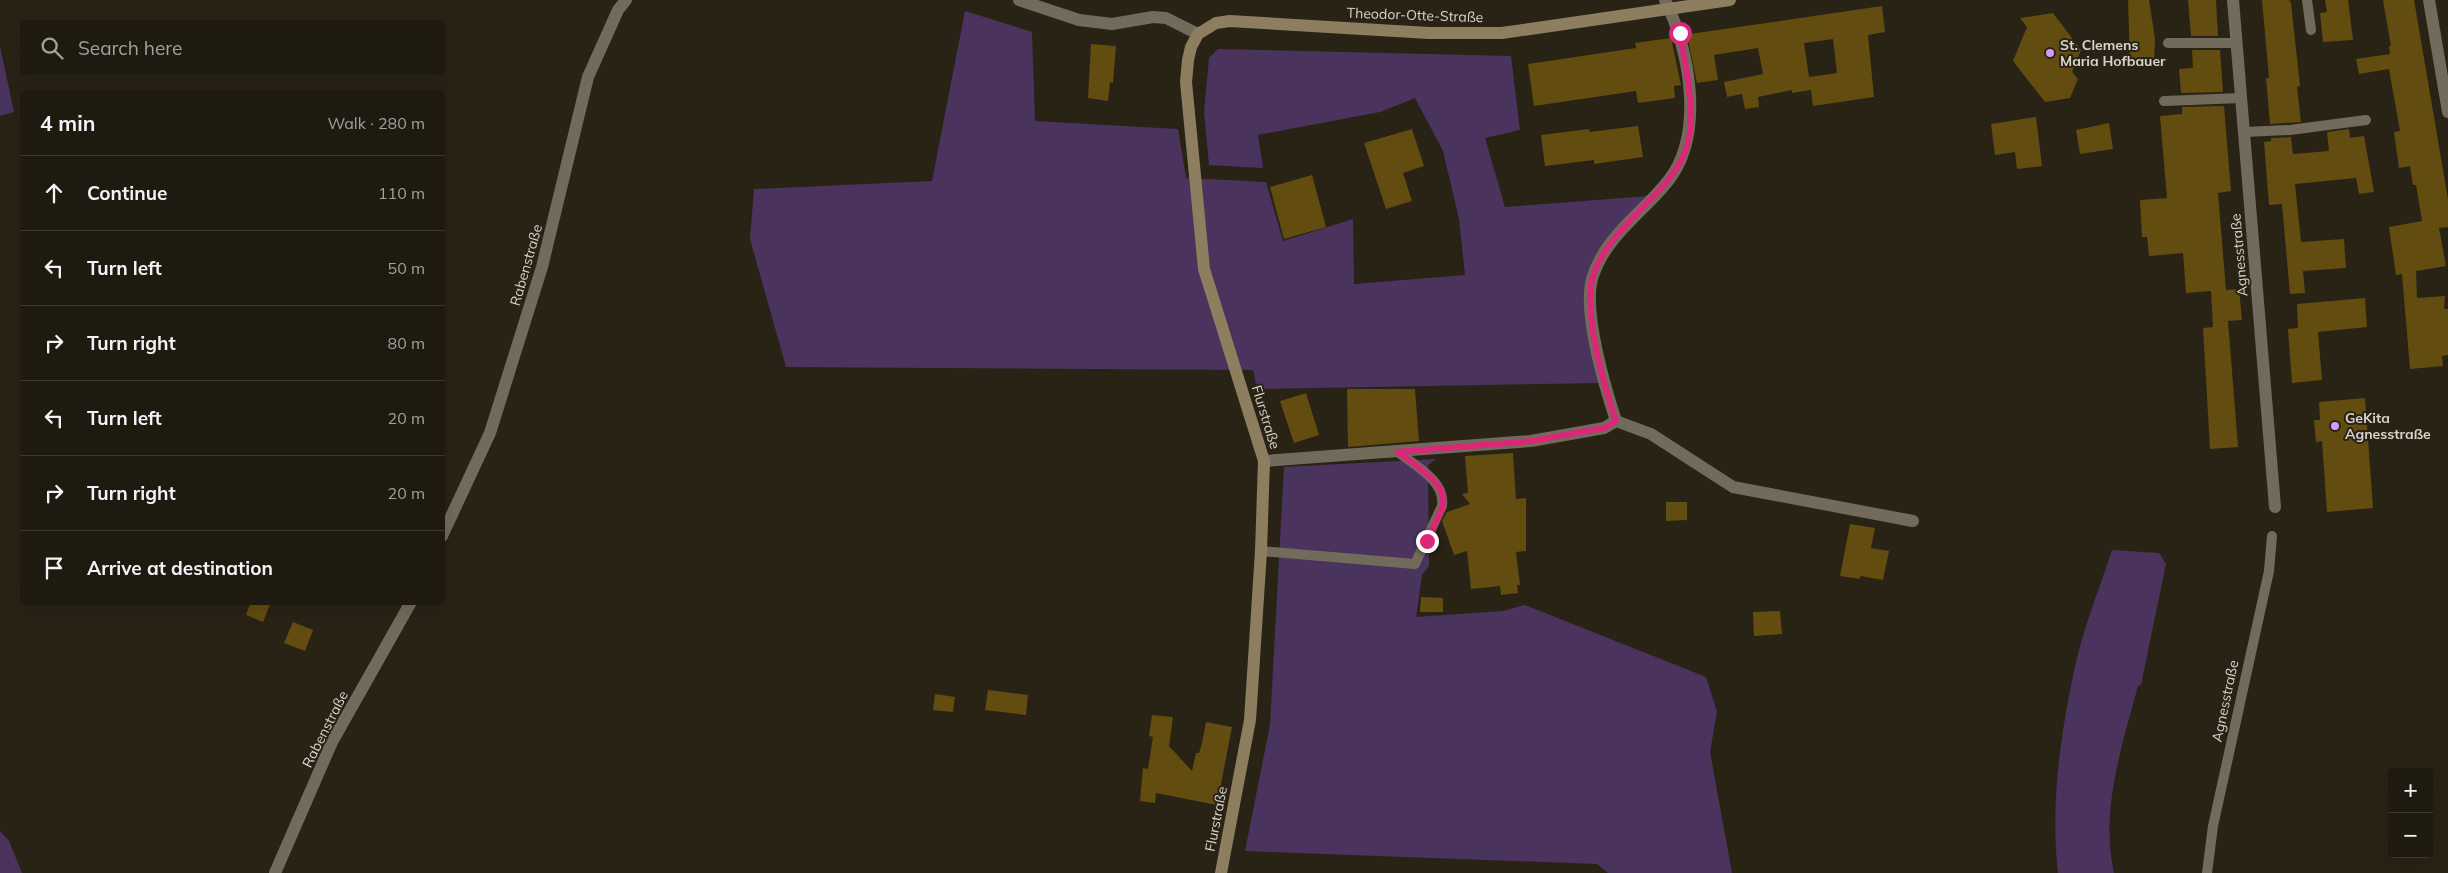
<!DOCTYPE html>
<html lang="en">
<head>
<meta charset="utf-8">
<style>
  body { margin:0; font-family:Mulish,sans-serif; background:#2c271e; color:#f1f3f6 }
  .controls { position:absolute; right:15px; bottom:15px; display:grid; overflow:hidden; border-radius:5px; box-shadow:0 5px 20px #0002 }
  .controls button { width:45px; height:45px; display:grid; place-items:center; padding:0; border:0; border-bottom:1px solid #3c3830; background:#1f1a10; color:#f1f3f6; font:25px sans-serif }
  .stop { position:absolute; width:15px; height:15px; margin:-11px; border:4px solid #db2777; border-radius:50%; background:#fff }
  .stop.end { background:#db2777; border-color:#fff; box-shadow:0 1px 5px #0008 }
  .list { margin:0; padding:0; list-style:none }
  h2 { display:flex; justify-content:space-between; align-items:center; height:65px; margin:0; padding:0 20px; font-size:21px }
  h2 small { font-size:16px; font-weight:400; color:#a1a19f }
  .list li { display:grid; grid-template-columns:32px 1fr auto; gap:15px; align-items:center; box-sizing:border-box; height:75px; padding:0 20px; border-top:1px solid #3c3830 }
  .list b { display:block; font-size:19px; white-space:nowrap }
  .list em { font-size:16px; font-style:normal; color:#a1a19f }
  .icon { flex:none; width:28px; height:28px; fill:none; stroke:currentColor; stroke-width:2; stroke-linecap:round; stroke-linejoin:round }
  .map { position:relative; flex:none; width:2448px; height:873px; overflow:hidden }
  .search { position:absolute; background:#1f1a10; box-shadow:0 5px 20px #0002; left:20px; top:20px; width:425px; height:55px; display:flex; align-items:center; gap:12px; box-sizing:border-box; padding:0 18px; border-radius:5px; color:#a1a19f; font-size:19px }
  .panel { position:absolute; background:#1f1a10; box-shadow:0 5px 20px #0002; left:20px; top:90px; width:425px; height:515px; border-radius:5px }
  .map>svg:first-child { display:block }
</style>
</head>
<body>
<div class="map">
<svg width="2448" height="873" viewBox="0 0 2448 873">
  <rect width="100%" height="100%" fill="#292316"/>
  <g fill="#4a335d">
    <path d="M965,11L1032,32L1035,121L1178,129L1186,178L1266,182L1283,241L1353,219L1354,284L1465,275L1459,219L1443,151L1415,98L1380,112L1258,135L1263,168L1209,165L1204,112L1209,58L1218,49L1511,56L1520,130L1485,138L1505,207L1649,196L1591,268L1602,383L1257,389L1253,370L786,367L750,239L754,189L932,181Z"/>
    <path d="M0,46L14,112L0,116Z"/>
    <path d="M1436,459L1428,465L1429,566L1422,575L1416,617L1503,611L1525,605L1706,677L1717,712L1710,752L1732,873H1608L1597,864L1245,851L1270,725L1284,467Z"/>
    <path d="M2112,550L2159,553L2166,564L2141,685L2138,686C2122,745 2100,811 2114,873H2058C2050,804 2061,730 2076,662C2085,624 2100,587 2112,550Z"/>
    <path d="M0,831L9,841L22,873H0Z"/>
  </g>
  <g fill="#624c0f" fill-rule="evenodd">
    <path d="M2128,0H2149L2155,39L2154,64H2130Z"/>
    <path d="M2188,0H2216L2218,36H2191Z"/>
    <path d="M2262,0H2289L2291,3L2300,86L2297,87L2301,122L2270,124L2266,78H2269Z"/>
    <path d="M2325,0H2348L2353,40L2323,42L2320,13L2327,12Z"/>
    <path d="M2383,0H2414L2448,199V227L2439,228L2446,266L2416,271L2417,298L2445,296L2444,309H2448V355L2442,356L2443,366L2410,369L2402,274L2396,275L2389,227L2422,221L2416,185H2413L2410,166L2399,168L2394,132L2400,131L2389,69L2359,74L2356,59L2390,54L2389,46H2391Z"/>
    <path d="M1882,6L1885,32L1868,35L1874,97L1813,106L1811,90L1792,93V90L1758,97L1759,107L1745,109L1742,94L1727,97L1724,82L1763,74L1758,48L1714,55L1718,80L1697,83L1687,35L1690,34ZM1833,39L1837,73L1809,77L1804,43Z"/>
    <path d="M2053,13L2081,50L2072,72L2078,79L2070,98L2045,102L2013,61L2027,27L2020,18Z"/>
    <path d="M1671,38L1681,85L1674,86L1675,98L1638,103L1636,91L1534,106L1528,64L1636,48L1635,43Z"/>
    <path d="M1091,44L1116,46L1113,83L1110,82L1108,101L1088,98Z"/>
    <path d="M2192,50H2220L2223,92L2181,93L2179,69L2193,68Z"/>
    <path d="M2224,106L2231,191L2218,193L2226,290L2239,289L2242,320L2228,321L2238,447L2210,449L2203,328L2213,327L2211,291L2186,293L2183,253L2149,256L2147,237H2142L2140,200L2167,198L2160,116L2182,114V107Z"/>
    <path d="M2036,117L2042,166L2017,169L2015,152L1995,155L1991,124Z"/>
    <path d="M2109,123L2113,149L2080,154L2076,130Z"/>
    <path d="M1638,126L1643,157L1594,164V160L1545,166L1541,135L1589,129L1590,132Z"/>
    <path d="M1412,129L1424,166L1403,173L1412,201L1386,209L1364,143Z"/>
    <path d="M2349,129L2350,138L2364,136L2374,192L2359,194L2356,178L2295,184L2301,242L2344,239L2346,268L2303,271L2305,293L2290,294L2282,204L2269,205L2264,142L2271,141V138L2291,137L2293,154L2329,151L2327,132Z"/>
    <path d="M1312,175L1326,227L1284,239L1270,187Z"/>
    <path d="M2365,298L2367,327L2318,332L2322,380L2292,383L2288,329L2298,328L2297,304Z"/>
    <path d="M1347,389H1415L1419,441L1348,447Z"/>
    <path d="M1306,393L1319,435L1294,443L1280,401Z"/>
    <path d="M2365,398L2373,508L2327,512L2322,441L2316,442L2314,420H2320L2319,402Z"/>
    <path d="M1513,453L1516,499L1526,498V551L1516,552L1520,585H1517L1518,593L1501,595L1500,586L1471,589L1467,551L1454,555L1442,521L1447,512L1470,504L1462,494L1468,493L1465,456Z"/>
    <path d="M1666,502H1687V520L1666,521Z"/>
    <path d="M1850,524L1875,528L1871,548L1889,551L1883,580L1860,576V579L1840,576Z"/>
    <path d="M1421,597L1443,598V612H1420Z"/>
    <path d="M251,602H271L263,622L246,615Z"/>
    <path d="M1780,611L1782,634L1754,636L1753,612Z"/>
    <path d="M293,622L313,630L305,651L284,643Z"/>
    <path d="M988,690L1028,695L1026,715L985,710Z"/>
    <path d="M935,694L955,697L953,712L933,710Z"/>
    <path d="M1152,715L1173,717L1169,746L1192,771L1196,753H1199L1202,743L1206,722L1232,727L1217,805L1156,793L1155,803L1140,801L1143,768L1148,769L1153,737L1149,736Z"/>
  </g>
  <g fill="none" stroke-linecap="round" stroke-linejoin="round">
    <g stroke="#726b5b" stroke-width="10">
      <path d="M2307,0L2311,30"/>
      <path d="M2168,43H2237"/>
      <path d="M2164,101L2241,98"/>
      <path d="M2244,132L2290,130L2366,120"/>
      <path d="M1261,551L1415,564L1442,506C1446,481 1414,465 1398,452"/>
      <path d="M2207,873L2213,826L2269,571L2272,536"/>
    </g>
    <g stroke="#726b5b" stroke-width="12">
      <path d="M1019,0L1079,20L1112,24L1153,17L1166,18L1198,34"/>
      <path d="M2233,0L2275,507"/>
      <path d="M2429,0L2448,112"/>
      <path d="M1616,421C1605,387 1583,313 1592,279C1604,237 1643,213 1668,181C1705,135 1690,50 1665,0"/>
      <path d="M1264,461L1531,441L1604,428L1616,421L1651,434L1733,487L1913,521"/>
      <path d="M442,536L490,433L542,267L588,77L618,10L626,0"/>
      <path d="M275,873L332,742L411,602"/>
    </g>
    <path stroke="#8d7e5f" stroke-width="12" d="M1221,873L1250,720L1261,551L1264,461L1204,269L1186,82L1188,60L1191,47L1198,34L1216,23L1230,21L1429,33H1502L1730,0"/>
  </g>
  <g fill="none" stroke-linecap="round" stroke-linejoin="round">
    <path stroke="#db2777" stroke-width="6" d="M1427,541C1432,529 1440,516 1443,504C1447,482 1412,464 1398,452L1531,441L1604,428L1616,421C1604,387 1584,315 1592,280C1599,252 1622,229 1641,209C1661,189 1681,170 1688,142C1696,107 1685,68 1680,33"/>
  </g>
  <g fill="#d19dfe" stroke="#292316" stroke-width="2">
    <circle cx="2050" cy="53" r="5"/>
    <circle cx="2335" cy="426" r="5"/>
  </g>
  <g text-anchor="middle" stroke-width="4" stroke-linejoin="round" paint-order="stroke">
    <g font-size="14" fill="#d8d4cb" stroke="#292316">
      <text transform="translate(1415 15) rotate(2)" y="5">Theodor-Otte-Straße</text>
      <text transform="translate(2239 255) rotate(-95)" y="5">Agnesstraße</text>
      <text transform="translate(526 265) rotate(-74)" y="5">Rabenstraße</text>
      <text transform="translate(1266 417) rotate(73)" y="5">Flurstraße</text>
      <text transform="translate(2225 701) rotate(-78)" y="5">Agnesstraße</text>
      <text transform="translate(325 729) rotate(-63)" y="5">Rabenstraße</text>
      <text transform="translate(1216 819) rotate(-79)" y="5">Flurstraße</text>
    </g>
    <g font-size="14" font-weight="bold" fill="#d8d4cb" stroke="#292316" text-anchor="start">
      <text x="2060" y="50">St. Clemens<tspan x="2060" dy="16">Maria Hofbauer</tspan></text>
      <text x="2345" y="423">GeKita<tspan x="2345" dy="16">Agnesstraße</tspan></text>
    </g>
  </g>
</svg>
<div class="controls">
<button>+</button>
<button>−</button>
</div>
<div class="stop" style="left:1680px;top:33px"></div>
<div class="stop end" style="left:1427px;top:541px"></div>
<div class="search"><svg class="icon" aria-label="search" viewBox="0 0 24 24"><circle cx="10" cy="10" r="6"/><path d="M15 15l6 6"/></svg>Search here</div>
<section class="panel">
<h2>4 min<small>Walk · 280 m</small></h2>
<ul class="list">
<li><svg class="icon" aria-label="ahead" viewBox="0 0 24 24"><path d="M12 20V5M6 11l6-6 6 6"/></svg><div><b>Continue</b></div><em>110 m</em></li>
<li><svg class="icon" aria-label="left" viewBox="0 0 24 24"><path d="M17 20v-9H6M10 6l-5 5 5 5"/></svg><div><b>Turn left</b></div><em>50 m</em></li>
<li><svg class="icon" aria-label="right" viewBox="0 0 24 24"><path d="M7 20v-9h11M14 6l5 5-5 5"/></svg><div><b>Turn right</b></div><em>80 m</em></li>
<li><svg class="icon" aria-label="left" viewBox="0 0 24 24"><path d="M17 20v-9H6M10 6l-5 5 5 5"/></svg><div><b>Turn left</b></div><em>20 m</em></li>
<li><svg class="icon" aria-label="right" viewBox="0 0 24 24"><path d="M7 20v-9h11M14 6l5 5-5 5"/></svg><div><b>Turn right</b></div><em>20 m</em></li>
<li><svg class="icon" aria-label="arrive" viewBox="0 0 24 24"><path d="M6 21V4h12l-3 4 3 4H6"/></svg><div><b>Arrive at destination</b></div></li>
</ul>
</section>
</div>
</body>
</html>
